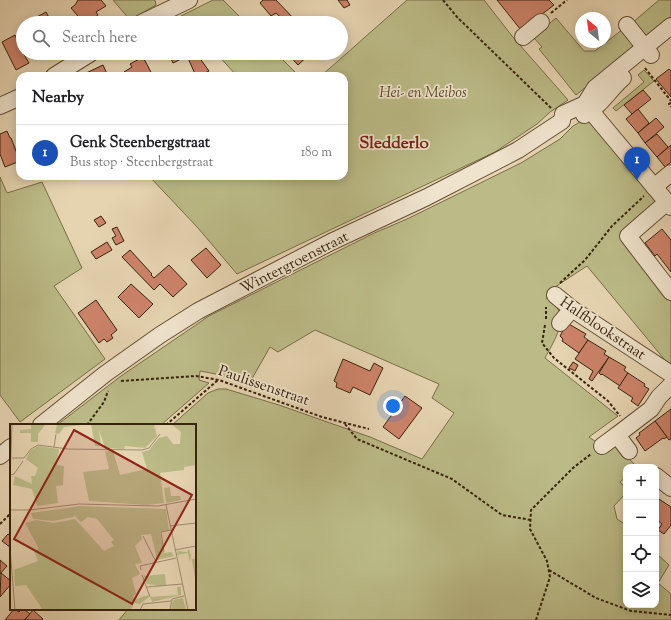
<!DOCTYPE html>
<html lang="en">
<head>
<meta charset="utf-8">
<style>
  body { margin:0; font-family:"Sorts Mill Goudy",serif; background:#f6f6f6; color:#202124 }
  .controls { position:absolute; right:12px; bottom:12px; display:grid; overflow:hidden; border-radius:8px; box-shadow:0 2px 10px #0003 }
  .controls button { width:36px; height:36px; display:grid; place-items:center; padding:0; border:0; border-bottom:1px solid #e0e0e0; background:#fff; color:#202124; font:20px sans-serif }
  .compass { position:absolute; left:575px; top:12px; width:36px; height:36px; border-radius:50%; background:#fff; box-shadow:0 2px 10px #0003; rotate:331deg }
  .you { position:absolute; left:393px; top:406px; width:14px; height:14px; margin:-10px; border:3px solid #fff; border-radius:50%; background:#1a73e8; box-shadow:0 0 0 6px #1a73e833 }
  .badge { display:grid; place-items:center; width:26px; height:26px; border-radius:50%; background:#d93025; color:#fff; font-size:13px; font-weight:700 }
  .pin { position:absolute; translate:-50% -33px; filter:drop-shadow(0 1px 2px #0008) }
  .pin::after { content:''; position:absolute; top:21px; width:14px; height:12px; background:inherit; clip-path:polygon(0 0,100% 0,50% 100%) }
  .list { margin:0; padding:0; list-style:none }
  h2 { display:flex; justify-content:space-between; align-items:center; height:52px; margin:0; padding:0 16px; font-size:17px }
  h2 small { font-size:13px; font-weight:400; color:#757577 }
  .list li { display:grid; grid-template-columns:26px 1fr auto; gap:12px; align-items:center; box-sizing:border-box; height:56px; padding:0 16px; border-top:1px solid #e0e0e0 }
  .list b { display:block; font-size:15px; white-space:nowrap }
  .list p { margin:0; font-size:13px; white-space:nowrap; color:#757577 }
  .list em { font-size:13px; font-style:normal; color:#757577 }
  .icon { flex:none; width:22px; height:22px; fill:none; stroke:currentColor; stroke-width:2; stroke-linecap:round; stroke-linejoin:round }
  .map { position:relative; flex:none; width:671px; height:620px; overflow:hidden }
  .search { position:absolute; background:#fff; box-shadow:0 2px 10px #0003; left:16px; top:16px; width:332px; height:44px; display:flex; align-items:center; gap:10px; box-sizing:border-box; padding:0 14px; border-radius:22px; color:#757577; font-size:15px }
  .panel { position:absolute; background:#fff; box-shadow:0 2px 10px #0003; left:16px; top:72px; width:332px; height:108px; border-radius:12px }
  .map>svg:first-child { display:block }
</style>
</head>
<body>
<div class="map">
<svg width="671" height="620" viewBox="0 0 671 620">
  <rect width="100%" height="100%" fill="#e6d4b1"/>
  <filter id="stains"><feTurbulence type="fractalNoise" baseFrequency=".005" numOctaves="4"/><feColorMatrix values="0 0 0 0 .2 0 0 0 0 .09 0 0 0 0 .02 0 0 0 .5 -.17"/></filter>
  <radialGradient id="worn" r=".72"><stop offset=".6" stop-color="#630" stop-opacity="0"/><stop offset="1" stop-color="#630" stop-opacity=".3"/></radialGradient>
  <g fill="#bbbb87" stroke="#796e48">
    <path d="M113,0H155L156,5L130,20Z"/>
    <path d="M213,0H223L246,23H188L181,16Z"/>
    <path d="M407,0H484L512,36L568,100L550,112L537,124L495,152L237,274L198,228L149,176H344V76H321Z"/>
    <path d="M659,0H671V18L650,36L645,37L632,23Z"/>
    <path d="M556,18L584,51H595L623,29L635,47L576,95L539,49L542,47L533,37Z"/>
    <path d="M216,53H276L299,76H237Z"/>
    <path d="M644,70L654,81L616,111L613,108L644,82L638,75Z"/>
    <path d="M586,121L593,124L657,204L621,236L671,299V365H669L587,266L555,287L546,298C549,301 553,303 556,306C568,322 552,344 545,358L618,416L589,437L596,442L614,443L637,467H626V477L620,482L626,489V493L614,506L617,519L626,525V605H656V553L669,565L658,583L671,594V620H119L128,609H195V425H172L208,393L218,389H226L279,405L370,437L422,459L454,413L432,398L439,384L315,330L278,352L270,347L249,384L221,375L200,371L199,380L209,383L161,425H57L121,376L209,316L372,234L407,219L521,163L560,139L573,126L580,122Z"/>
    <path d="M0,177L7,193L42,182L82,268L54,286L105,359L20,422L0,395Z"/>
  </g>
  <g fill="#cd836a" stroke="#37220a">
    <path d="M78,0H101L106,6L96,12L98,15L92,20L89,17L83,22L71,8L75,5Z"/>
    <path d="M263,0H276L296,21L294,23H287L276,13L271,16L260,3Z"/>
    <path d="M338,0H347L350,5L344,8Z"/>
    <path d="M497,0H549L554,5L521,30Z"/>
    <path d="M46,12L52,23H37L35,18Z"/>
    <path d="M15,35L23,53L29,63L16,70L2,42Z"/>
    <path d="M168,53H196L209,71L199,76H196L187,56L173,63Z"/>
    <path d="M287,53H311L298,65Z"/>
    <path d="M143,57L153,76H126L124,72L132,67L130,64Z"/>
    <path d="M103,65L108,76H80Z"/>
    <path d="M669,69L671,71V97L656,79Z"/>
    <path d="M643,90L651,99L632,114L624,105Z"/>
    <path d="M638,109L649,123L638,133L626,119Z"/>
    <path d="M656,118L664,127L645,143L638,133Z"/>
    <path d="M7,131L10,138H11L20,161L5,167L0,154V134Z"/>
    <path d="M657,134L668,147L657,157L645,143Z"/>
    <path d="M671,145V162L665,167L657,157Z"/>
    <path d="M101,216L106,223L99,227L94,220Z"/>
    <path d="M117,227L124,241L116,245L112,238L116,236L112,229Z"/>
    <path d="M662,229L671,240V272L657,254L655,256L645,243Z"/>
    <path d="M107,242L112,250L96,259L91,252Z"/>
    <path d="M206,248L221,265L207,278L191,260Z"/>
    <path d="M130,250L152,274L151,275L154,278L169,265L187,284L173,297L160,284L154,290L122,257Z"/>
    <path d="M131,284L153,304L139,318L118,297Z"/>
    <path d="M96,300L117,330L111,335L113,338L107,342L104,339L99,343L78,313Z"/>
    <path d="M567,323L586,334L584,337L588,340L579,353L562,341L563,339L560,336Z"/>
    <path d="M588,340L606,351L604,354L609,357L592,381L589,379L593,371L575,359Z"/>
    <path d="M609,357L626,367L624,370L628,373L620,386L602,374L601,375L599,373Z"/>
    <path d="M343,359L370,371L374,363L383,368L370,395L353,387L350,393L336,387L337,383L334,381Z"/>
    <path d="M573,362L578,365L575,371L569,368Z"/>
    <path d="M628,373L645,384L644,386L649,389L638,406L631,401L633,398L618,388Z"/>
    <path d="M405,396L422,408L399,439L383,427Z"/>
    <path d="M671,409V439L669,440L655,421Z"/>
    <path d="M655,421L667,437L664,439L663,438L645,451L636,438L640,435L639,433Z"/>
    <path d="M659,499L671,507V525L664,534L658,530L662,524L656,519V503Z"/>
    <path d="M8,534L11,536V548L2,541Z"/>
    <path d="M0,560L7,566L0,574Z"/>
    <path d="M1,573L11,581V584L0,597Z"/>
    <path d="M14,609L19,612L22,609H24L30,614L24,620H5Z"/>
    <path d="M33,610L43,619L42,620H25Z"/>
  </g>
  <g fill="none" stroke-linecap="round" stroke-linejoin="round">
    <defs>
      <g id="minor">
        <path d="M141,23L189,0"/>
        <path d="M627,25L651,55"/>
        <path d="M523,37L541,22"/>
        <path d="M54,76L91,53"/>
        <path d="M585,104L671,207"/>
        <path d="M0,106L20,97"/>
        <path d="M584,115C600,107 610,89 623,78"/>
        <path d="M654,187L671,173"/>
        <path d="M667,202L628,236L671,292"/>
        <path d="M555,295L572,309L671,374"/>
        <path d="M560,323L572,309"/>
        <path d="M41,425L105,374L160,335L198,311L331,242L427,197L518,150L562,121L563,114L585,104L595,88L671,26"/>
        <path d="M602,446L617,435"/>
        <path d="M629,451L617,435L651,409L659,397L671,385"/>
        <path d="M0,456L11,447"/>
        <path d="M656,476L671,488"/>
      </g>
    </defs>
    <use href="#minor" stroke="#634e34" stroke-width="18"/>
    <g stroke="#37220a" stroke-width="2" stroke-dasharray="3 2" stroke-linecap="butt">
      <path d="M443,0L457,17L551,108"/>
      <path d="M551,13L567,0"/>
      <path d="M645,68L671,101"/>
      <path d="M671,103L669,104L671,107"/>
      <path d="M560,283L585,260L612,226L644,196"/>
      <path d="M546,319V307"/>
      <path d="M545,325L542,343L554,358L608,401L620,416"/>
      <path d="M121,381L196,376L219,380L322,417L369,429"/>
      <path d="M345,424L357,439L452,479L502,515L531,520"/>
      <path d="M87,425L104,402L108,391"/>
      <path d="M166,425L218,380"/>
      <path d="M0,524L11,513"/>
      <path d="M549,570L596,598L631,611L671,615"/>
      <path d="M536,620L550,577L547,561L530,529L531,510L573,468L591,454"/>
    </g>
    <use href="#minor" stroke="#efe3cc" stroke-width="16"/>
  </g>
  <g text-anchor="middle" stroke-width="3.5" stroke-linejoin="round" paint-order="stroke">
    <g font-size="15" font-style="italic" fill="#584829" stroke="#efe3cc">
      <text x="423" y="97">Hei- en Meibos</text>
    </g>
    <g font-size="15" fill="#37220a" stroke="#efe3cc">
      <text transform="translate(294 262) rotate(-27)" y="5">Wintergroenstraat</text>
      <text transform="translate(603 328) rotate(34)" y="5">Halfblookstraat</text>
      <text transform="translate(264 385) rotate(19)" y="5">Paulissenstraat</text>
    </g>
    <g font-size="17" font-weight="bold" fill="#7a1f14" stroke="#efe3cc">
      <text x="394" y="148">Sledderlo</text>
    </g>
  </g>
  <g transform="translate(10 424)">
    <rect width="186" height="186" fill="#e6d4b1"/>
    <path d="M21,0H144L145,3L142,4H145L147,12L135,24L115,22L114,25L95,24L89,6L91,22H85L81,0L54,3L49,10L45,9L47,1H35L28,10V18H21V9H10V6L21,5ZM161,0H186V41L174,43V46L150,49L154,79L136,81L79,77L73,48L99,45L95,27H103L110,51L137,45L132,28L139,26L149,14L157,12L163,20H170L171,8ZM28,22L49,25L47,41L54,42L53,61L46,62L48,79L27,82L22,65L3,61L5,52L22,60L21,52H25L28,44L16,35L20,27ZM160,63L161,72H170L171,76L156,79L154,64ZM70,82L156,85L159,106L150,108L154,129L161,128L164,132L147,136L141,110L131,111L132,115L125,122L132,139L125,140L130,150L122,154L126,170L123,172L124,176L138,171L139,173L130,180L124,179L121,186H33L16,161L5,162L4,146L28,137L24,127L29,125L15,99L26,96L44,99L65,95L94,127L104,122L101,118L104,116L87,95L78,93L71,98L64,91V93L42,97L23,95L21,89ZM179,125L182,135H186V160L181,131L180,138L178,129L167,131L168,127L177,128ZM155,150L156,161L150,162L137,160L134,152ZM167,163H171V171L142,178L140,173L168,171ZM173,174L176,186H161L163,176Z" fill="#bbbb87"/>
    <path fill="none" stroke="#a08d6e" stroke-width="1" d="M44,23L46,10M2,34H14L21,25L28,21L58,25L132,26L139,24L150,10M0,51L4,50L13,37M0,56L2,0M156,81L178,186M0,86H20L69,80L148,82L186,75M160,102L186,99M133,112L146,138M0,124L5,186M165,126L186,122M154,128L151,108L161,106M131,146L130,142L166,134M132,151L140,173M137,163L172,160M130,186L133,180L161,177M160,186L162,175L174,172"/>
    <path fill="#8f2418" fill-opacity="0.15" stroke="#8f2418" stroke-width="2" d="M64,6L182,71L122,180L4,115Z"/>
    <rect width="186" height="186" fill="none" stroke="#37220a" stroke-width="2"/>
  </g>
  <rect width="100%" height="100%" filter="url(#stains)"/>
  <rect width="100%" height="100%" fill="url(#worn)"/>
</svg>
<div class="controls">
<button>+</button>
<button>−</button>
<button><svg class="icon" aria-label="locate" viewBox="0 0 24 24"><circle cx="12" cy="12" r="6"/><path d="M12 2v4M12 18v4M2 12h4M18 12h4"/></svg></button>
<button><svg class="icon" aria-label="layers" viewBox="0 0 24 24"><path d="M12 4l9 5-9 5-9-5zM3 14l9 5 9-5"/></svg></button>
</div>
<svg class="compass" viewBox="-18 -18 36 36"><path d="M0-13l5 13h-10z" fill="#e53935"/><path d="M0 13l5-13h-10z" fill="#757577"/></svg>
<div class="you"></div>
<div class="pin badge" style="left:637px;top:180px;background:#1a4fb4">1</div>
<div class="search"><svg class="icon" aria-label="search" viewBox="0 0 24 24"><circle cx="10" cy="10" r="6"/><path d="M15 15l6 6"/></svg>Search here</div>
<section class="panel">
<h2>Nearby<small></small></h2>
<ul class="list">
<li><span class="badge" style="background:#1a4fb4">1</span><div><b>Genk Steenbergstraat</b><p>Bus stop · Steenbergstraat</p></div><em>180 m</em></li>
</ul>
</section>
</div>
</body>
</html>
